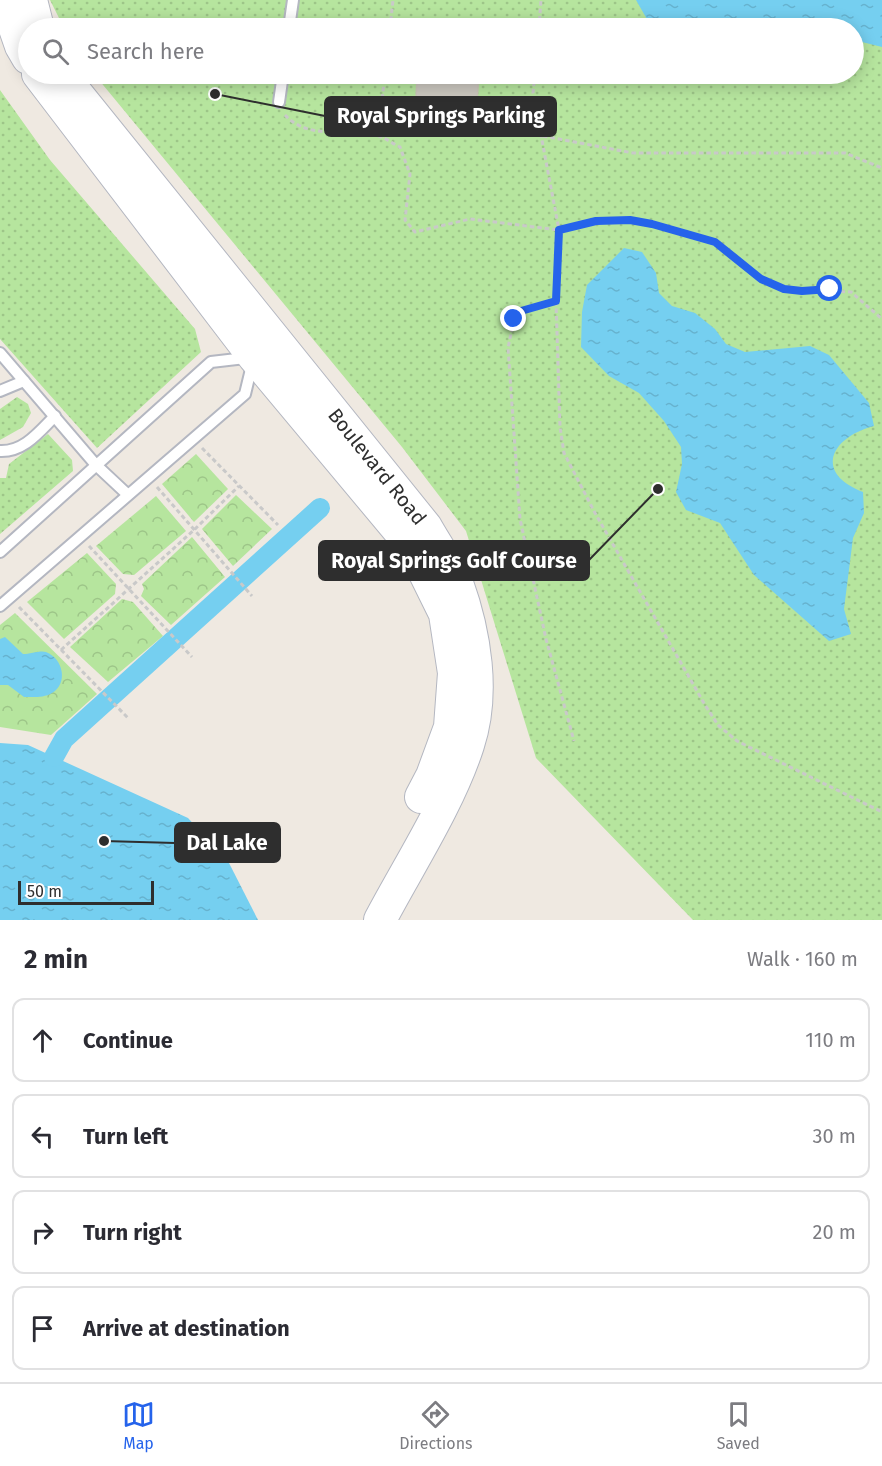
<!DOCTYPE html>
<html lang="en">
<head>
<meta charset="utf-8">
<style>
  body { margin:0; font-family:"Fira Sans",sans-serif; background:#f7f7f7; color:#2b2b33 }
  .scale { position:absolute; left:18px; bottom:15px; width:136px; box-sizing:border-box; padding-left:6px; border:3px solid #2e2e2e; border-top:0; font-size:16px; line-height:21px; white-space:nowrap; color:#2e2e2e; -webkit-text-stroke:4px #fff; paint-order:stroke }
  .stop { position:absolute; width:18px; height:18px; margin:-14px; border:4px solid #2563eb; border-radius:50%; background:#fff }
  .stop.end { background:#2563eb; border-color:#fff; box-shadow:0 2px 6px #0008 }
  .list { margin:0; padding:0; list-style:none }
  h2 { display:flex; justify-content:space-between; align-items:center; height:78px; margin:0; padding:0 24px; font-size:26px }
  h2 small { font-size:20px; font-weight:400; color:#7c7c81 }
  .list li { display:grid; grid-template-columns:39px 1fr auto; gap:18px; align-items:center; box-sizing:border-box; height:84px; margin:0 12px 12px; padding:0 12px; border:2px solid #e1e1e2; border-radius:12px }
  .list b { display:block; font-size:22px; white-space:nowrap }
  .list em { font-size:20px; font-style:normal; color:#7c7c81 }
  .icon { flex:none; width:33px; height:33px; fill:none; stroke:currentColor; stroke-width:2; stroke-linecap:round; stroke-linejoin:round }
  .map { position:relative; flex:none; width:882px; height:920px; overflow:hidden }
  .search { position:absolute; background:#fff; box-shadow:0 3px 15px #0003; left:18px; right:18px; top:18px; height:66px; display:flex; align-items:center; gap:15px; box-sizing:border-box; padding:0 21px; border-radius:33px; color:#7c7c81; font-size:22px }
  .sheet { height:462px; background:#fff }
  nav { display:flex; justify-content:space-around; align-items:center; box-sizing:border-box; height:84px; border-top:2px solid #e1e1e2; background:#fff; font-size:16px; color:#7c7c81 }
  nav a { display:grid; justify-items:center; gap:3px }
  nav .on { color:#2563eb }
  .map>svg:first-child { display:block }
</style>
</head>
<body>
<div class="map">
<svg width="882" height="920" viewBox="0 0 882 920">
  <defs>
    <pattern id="grass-dots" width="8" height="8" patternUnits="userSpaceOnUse" patternTransform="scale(1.5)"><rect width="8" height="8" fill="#b6e59e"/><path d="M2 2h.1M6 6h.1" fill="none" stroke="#9dc588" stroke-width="1.8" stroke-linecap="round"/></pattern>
    <pattern id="park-crowns" width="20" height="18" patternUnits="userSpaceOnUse" patternTransform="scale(1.5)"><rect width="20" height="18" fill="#b6e59e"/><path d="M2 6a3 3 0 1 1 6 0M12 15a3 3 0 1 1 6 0" fill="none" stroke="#9dc588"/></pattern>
    <pattern id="water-ripples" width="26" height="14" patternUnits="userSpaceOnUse" patternTransform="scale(1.5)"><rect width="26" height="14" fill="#75cff0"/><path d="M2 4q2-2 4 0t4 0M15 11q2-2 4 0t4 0" fill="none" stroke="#66b2ce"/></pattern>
  </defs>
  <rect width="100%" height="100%" fill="#efe9e1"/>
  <g fill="url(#grass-dots)">
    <path d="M50,0H882V920H693L536,758L466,531L402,447L94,74H854V28H64Z"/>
    <path d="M0,90L50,160L195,329L201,352L97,448L0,339Z"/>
    <path d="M17,397L28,404L31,413L23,427L0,440V409Z"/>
    <path d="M48,434L72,460L73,471L0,534V478H6L9,464Z"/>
  </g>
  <g fill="url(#park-crowns)">
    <path d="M196,454L228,489L194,522L162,484Z"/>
    <path d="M236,495L272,529L233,566L202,529Z"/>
    <path d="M156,496L186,531L134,575L123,574L96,546Z"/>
    <path d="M192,537L225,577L171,625L141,596L144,589L142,584Z"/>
    <path d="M87,553L116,584L115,594L64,639L27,602Z"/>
    <path d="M122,599L133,602L163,636L108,682L70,647Z"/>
    <path d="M15,613L97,694L51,735L0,727V625Z"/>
  </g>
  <g fill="url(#water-ripples)">
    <path d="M636,0H882V47L854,40V28H652Z"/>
    <path d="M624,248L642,252L656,273L659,293L672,306L695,313L715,329L726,344L745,352L810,346L829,355L869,403L874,426C831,437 813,473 863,492L864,513L853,538L844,609L851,634L829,641L754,575L720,523L686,510L676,492L682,464L681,447L664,421L639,393L609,376L581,347L582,312L587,285Z"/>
    <path d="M5,637L23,654C30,654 41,650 46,652C64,659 68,684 52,693C44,698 33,697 24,697L8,685H0V639Z"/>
    <path d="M0,743L28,745L188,818L229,863L258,920H0Z"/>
  </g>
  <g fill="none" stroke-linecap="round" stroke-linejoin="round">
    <path stroke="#75cff0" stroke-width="20" d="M54,757L64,739L320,508"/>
  </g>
  <path fill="#cbc7bf" stroke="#cbc5ba" stroke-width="1.5" d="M417,74H479L477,102L416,99Z"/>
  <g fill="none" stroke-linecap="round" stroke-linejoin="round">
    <defs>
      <g id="lane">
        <path d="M289,28L293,0"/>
        <path d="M279,102L283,74"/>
        <path d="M0,353L96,465L127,494"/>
        <path d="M0,391L24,381"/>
        <path d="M0,451C24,452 39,432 55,416"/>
        <path d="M0,552L211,362L254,357L245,394L0,606"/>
      </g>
      <g id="secondary">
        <path d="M5,0L21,46L28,58"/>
        <path d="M31,0L38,28"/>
        <path d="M38,74L254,357L411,545L445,614L454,673L450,727L432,776L421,797"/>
        <path id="s1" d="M61,74L426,527C436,545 450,564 457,583C475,633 485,694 468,745C449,804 409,865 380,920"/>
      </g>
    </defs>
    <use href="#lane" stroke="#b4b7c1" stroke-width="14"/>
    <use href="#secondary" stroke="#b4b7c1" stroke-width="34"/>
    <g stroke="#c9c9c9" stroke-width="3" stroke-dasharray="4.5 3" stroke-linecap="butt">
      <path d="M390,28L393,0"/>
      <path d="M539,28L541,0"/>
      <path d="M535,74L533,93L559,230L556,301L521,311L514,319L508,348L520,519L546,639L574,741"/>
      <path d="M285,115C310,142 347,126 379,136C386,138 393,144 400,147L410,174L405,220L415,232L470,219L559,230L596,221L630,220L715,242L761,279L784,289L851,292L882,319"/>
      <path d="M378,136L385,74"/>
      <path d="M543,136L633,153H845L882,168"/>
      <path d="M556,301L560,427L564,453L595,513L705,705L718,725L737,741L882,812"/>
      <path d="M202,448L278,525"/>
      <path d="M157,487L252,596"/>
      <path d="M89,546L192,657"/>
      <path d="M19,607L129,719"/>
      <path d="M61,650L194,530L239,486"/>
    </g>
    <use href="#lane" stroke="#fff" stroke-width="10"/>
    <use href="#secondary" stroke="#fff" stroke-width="32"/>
  </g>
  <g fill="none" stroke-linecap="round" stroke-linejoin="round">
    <path stroke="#2563eb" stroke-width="8" d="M514,319L521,311L556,301L559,230L596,221L630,220L652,224L715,242L761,279L784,289L802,291L830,289"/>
  </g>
  <g text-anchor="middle" stroke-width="4.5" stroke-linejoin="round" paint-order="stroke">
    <g font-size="20" fill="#2e2e2e" stroke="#fff">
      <text dy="7" stroke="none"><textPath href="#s1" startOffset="504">Boulevard Road</textPath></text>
    </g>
  </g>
  <path fill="none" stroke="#2e2e2e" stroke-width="2" d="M215 94L325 116M658 489L589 560M104 841L175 843"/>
  <g fill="#2e2e2e" stroke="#fff" stroke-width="2">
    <circle cx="215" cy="94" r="6"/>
    <circle cx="658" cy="489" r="6"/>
    <circle cx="104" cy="841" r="6"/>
  </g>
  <g fill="#2e2e2e" stroke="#2e2e2e" stroke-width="2">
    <rect x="325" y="97" width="231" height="39" rx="6"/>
    <rect x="319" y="541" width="270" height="39" rx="6"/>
    <rect x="175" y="823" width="105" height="39" rx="6"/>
  </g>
  <g font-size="21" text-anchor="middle" font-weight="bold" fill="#fff">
    <text x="441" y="123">Royal Springs Parking</text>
    <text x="454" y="568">Royal Springs Golf Course</text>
    <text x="227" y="850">Dal Lake</text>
  </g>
</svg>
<div class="scale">50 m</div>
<div class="stop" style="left:830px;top:289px"></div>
<div class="stop end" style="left:514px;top:319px"></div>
<div class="search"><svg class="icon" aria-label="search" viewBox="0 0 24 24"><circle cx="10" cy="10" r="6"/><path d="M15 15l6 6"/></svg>Search here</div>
</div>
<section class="sheet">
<h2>2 min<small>Walk · 160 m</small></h2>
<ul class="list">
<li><svg class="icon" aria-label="ahead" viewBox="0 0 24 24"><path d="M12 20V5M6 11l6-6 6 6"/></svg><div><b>Continue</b></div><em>110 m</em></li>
<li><svg class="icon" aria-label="left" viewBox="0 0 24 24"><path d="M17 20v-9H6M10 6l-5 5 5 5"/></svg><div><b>Turn left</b></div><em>30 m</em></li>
<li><svg class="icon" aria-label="right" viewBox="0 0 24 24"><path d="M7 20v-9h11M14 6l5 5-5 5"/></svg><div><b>Turn right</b></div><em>20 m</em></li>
<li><svg class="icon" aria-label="arrive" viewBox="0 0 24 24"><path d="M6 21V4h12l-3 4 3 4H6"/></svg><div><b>Arrive at destination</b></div></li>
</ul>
</section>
<nav>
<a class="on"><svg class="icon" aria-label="map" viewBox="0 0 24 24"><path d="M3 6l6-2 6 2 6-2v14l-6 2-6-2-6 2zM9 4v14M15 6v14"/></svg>Map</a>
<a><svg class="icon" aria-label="directions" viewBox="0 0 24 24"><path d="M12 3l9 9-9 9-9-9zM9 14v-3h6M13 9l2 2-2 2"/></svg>Directions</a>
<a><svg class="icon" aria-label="saved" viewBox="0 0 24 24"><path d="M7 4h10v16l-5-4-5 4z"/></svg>Saved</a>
</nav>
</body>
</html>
